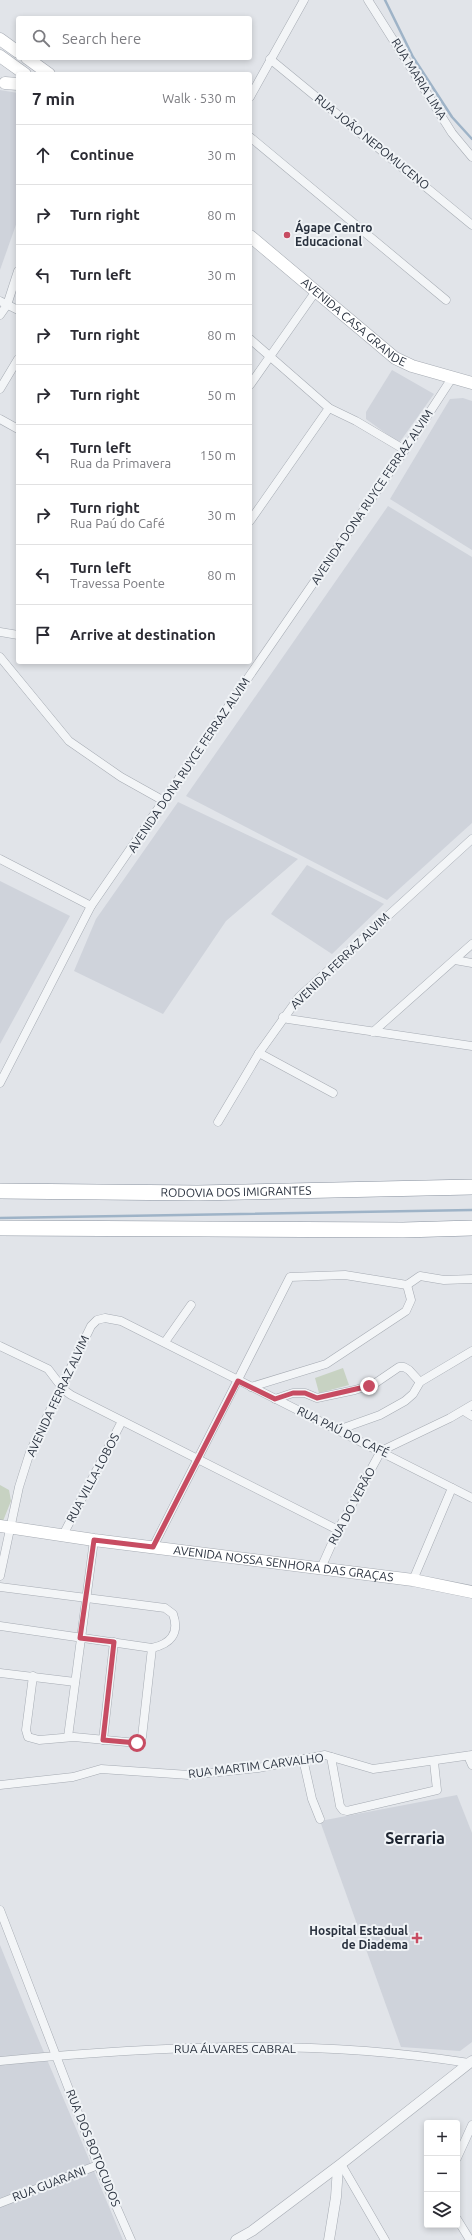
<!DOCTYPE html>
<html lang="en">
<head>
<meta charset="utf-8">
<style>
  body { margin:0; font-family:Ubuntu,sans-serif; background:#f7f7f7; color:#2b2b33 }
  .controls { position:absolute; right:12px; bottom:12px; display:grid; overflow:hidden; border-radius:4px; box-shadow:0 2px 6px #0003 }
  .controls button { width:36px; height:36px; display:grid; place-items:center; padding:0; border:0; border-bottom:1px solid #e1e1e2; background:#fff; color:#2b2b33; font:20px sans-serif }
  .stop { position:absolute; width:12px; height:12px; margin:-9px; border:3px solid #c74c62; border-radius:50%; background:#fff }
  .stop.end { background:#c74c62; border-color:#fff; box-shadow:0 1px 4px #0008 }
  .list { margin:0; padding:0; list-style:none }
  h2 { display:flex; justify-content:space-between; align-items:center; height:52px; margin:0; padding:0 16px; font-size:17px }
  h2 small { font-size:13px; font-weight:400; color:#7c7c81 }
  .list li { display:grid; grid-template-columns:26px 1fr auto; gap:12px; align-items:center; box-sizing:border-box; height:60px; padding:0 16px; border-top:1px solid #e1e1e2 }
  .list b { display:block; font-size:15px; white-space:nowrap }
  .list p { margin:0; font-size:13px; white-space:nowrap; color:#7c7c81 }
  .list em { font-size:13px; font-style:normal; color:#7c7c81 }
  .icon { flex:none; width:22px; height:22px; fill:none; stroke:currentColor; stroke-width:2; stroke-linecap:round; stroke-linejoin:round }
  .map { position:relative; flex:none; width:472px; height:2240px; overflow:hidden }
  .search { position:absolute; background:#fff; box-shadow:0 2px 6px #0003; left:16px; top:16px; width:236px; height:44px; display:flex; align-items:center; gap:10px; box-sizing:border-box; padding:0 14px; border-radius:4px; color:#7c7c81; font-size:15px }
  .panel { position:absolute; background:#fff; box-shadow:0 2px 6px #0003; left:16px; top:72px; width:236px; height:592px; border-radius:4px }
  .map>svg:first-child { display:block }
</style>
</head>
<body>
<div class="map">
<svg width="472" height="2240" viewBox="0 0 472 2240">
  <rect width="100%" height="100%" fill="#e1e4e9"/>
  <g fill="#cfd3db">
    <path d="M0,90L18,93V219L0,270Z"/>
    <path d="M392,370L434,394L399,443L366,419V412Z"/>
    <path d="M463,398L472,401V550L390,499L450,399Z"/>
    <path d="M388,506L472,557V823L387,900L186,796Z"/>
    <path d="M178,802L298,859L226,921L163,1014L74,971L96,919Z"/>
    <path d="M307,865L384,904L332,954L271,914Z"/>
    <path d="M0,881L70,916L0,1044Z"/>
    <path d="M457,1795L472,1833V2042L460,2051L401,2047L320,1821Z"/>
    <path d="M0,1945L27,2012L123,2240H0Z"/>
  </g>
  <g fill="#c7d2c2">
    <path d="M343,1368L349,1385L319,1393L315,1378Z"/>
    <path d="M0,1485L9,1490L11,1501L3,1521H0Z"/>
  </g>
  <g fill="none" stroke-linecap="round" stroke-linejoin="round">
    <g stroke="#9eb3c7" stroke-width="2.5">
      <path d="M385,0L413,57L452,117L472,139"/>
      <path d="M0,1218L472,1210"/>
    </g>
    <defs>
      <g id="minor">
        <path d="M368,0L452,133L472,157"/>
        <path d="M270,59L472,225"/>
        <path d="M250,97L304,0"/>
        <path d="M250,137L446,300"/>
        <path d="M0,301L18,310"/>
        <path d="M0,315L7,305L18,271"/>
        <path d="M250,339L329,408L356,421L405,450"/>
        <path d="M250,385L316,291"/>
        <path d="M0,389L18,359"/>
        <path d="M0,419L18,429"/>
        <path d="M250,521L329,408"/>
        <path d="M0,632L18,635"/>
        <path d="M0,657L69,741L121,777L164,801"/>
        <path d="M0,859L91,906"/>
        <path d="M455,960L472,963"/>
        <path d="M283,1017L288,1019L472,1046"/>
        <path d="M373,1032L472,944"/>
        <path d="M259,1053L333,1093"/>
        <path d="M0,1083L91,906L405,450L452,378"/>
        <path d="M218,1122L259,1053L299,997L472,839"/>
        <path d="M165,1342L191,1305"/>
        <path d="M0,1346L48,1369L64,1390L71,1395L338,1530"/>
        <path d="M251,1387L326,1364L406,1311L411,1300L407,1285"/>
        <path d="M275,1399L293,1393H305L317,1398L355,1390L374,1384L399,1367H404L409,1370L420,1382"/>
        <path d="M464,1411L472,1416"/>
        <path d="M338,1430L380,1415L405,1401L413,1394L420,1382L472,1351"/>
        <path d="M63,1535L122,1421"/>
        <path d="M153,1547L290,1277L345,1275L407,1285L420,1276L444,1280L472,1279"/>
        <path d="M321,1568L338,1530L381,1451L450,1418L472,1405"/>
        <path d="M0,1576L19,1487L30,1452L91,1326L97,1320L105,1318L121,1321L472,1498"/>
        <path d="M413,1580L452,1488"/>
        <path d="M0,1587L165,1608L173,1614C180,1634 170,1644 152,1648L0,1626"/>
        <path d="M0,1673L75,1682"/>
        <path d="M33,1676L26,1730L28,1737L39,1740L74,1737L137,1743L142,1737L152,1648"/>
        <path d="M68,1737L94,1540"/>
        <path d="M103,1740L114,1642"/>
        <path d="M468,1756L472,1765"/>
        <path d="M331,1757L340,1806L343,1810L347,1811L437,1790L434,1762"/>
        <path d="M303,1759L312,1799L320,1819"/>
        <path d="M0,1785L73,1777L101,1769L189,1775L258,1768L325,1755L373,1769L472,1755"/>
        <path d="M0,1910L98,2165L131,2240"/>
        <path d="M0,2061C155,2046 315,2038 469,2063"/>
        <path d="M457,2158L472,2125"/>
        <path d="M341,2164L385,2240"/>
        <path d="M0,2203L98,2165"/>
        <path d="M457,2219L470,2240"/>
      </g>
      <g id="tertiary">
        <path d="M236,2240L252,2231L341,2164L472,2061"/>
        <path d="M329,2240L336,2197L338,2167"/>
      </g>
      <g id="secondary">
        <path d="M0,39L18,52"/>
        <path d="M0,56L25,74"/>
        <path d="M27,58L49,74"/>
        <path d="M5,83L18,84"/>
        <path id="s1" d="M250,236L395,358L412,366L472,383"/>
        <path id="s2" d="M0,1526L94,1540L413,1580L472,1592"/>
      </g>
      <g id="motorway">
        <path id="s3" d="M0,1191L198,1193L472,1187"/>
        <path d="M0,1228L403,1230L472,1228"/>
      </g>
    </defs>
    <use href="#minor" stroke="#a6abb3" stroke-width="9"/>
    <use href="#tertiary" stroke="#a6abb3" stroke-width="11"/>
    <use href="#secondary" stroke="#a6abb3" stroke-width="13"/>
    <use href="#motorway" stroke="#89929f" stroke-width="16"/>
    <use href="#minor" stroke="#f3f5f7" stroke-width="8"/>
    <use href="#tertiary" stroke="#f3f5f7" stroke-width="10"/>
    <use href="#secondary" stroke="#fff" stroke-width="12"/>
    <use href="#motorway" stroke="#fff" stroke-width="15"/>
  </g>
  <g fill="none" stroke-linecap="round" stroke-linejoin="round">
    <path stroke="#c74c62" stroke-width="5" d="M137,1743L103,1740L114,1642L80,1638L94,1540L153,1547L238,1381L275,1399L293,1393H305L317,1398L369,1386"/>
  </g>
  <g fill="#c74c62" stroke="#f0f3f6" stroke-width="1.5">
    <circle cx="287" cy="235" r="4"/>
    <path d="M415 1932h4v4h4v4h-4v4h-4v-4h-4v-4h4z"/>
  </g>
  <g text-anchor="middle" stroke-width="4" stroke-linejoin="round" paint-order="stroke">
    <g font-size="12" fill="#2a323f" stroke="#f0f3f6">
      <text transform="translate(419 79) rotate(58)" y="4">RUA MARIA LIMA</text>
      <text transform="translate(372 142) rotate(39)" y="4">RUA JOÃO NEPOMUCENO</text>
      <text dy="4" stroke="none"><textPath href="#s1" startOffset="135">AVENIDA CASA GRANDE</textPath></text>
      <text transform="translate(372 497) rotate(-56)" y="4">AVENIDA DONA RUYCE FERRAZ ALVIM</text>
      <text transform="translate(189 765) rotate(-56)" y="4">AVENIDA DONA RUYCE FERRAZ ALVIM</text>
      <text transform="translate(340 961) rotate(-44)" y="4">AVENIDA FERRAZ ALVIM</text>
      <text dy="4" stroke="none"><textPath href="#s3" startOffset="236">RODOVIA DOS IMIGRANTES</textPath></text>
      <text transform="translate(58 1396) rotate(-65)" y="4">AVENIDA FERRAZ ALVIM</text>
      <text transform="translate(343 1432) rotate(26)" y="4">RUA PAÚ DO CAFÉ</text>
      <text transform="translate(93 1478) rotate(-62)" y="4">RUA VILLA-LOBOS</text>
      <text transform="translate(352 1506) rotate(-62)" y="4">RUA DO VERÃO</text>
      <text dy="4" stroke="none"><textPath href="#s2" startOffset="286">AVENIDA NOSSA SENHORA DAS GRAÇAS</textPath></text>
      <text transform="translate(256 1766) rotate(-7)" y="4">RUA MARTIM CARVALHO</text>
      <text x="235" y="2053">RUA ÁLVARES CABRAL</text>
      <text transform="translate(93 2148) rotate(68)" y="4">RUA DOS BOTOCUDOS</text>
      <text transform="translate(49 2184) rotate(-21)" y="4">RUA GUARANI</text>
    </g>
    <g font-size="12" font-weight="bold" fill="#2a323f" stroke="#f0f3f6" text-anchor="start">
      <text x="295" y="232">Ágape Centro<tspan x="295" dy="14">Educacional</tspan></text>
      <text x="408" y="1935" text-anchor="end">Hospital Estadual<tspan x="408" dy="14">de Diadema</tspan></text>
    </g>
    <g font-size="16" font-weight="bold" fill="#1c2330" stroke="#f0f3f6">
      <text x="415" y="1844">Serraria</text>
    </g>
  </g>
</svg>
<div class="controls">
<button>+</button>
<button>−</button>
<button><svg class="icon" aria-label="layers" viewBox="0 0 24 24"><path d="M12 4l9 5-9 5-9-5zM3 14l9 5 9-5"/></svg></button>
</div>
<div class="stop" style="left:137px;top:1743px"></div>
<div class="stop end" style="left:369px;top:1386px"></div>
<div class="search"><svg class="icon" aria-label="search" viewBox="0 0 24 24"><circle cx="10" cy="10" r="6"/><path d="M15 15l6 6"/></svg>Search here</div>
<section class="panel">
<h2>7 min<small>Walk · 530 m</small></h2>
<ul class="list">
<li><svg class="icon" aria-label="ahead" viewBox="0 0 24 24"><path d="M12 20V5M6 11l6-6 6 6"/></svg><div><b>Continue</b></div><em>30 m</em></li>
<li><svg class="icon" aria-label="right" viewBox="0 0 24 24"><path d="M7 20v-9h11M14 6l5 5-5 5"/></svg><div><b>Turn right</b></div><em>80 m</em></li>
<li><svg class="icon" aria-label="left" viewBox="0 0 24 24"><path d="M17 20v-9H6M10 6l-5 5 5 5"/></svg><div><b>Turn left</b></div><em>30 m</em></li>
<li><svg class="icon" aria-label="right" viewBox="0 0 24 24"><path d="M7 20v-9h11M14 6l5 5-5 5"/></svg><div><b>Turn right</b></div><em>80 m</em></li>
<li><svg class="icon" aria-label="right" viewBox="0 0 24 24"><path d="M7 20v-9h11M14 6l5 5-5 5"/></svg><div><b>Turn right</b></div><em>50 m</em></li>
<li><svg class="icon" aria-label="left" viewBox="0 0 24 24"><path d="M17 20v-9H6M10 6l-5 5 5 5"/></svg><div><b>Turn left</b><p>Rua da Primavera</p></div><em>150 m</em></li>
<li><svg class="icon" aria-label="right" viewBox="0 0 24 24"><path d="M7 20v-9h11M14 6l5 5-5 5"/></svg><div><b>Turn right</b><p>Rua Paú do Café</p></div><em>30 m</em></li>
<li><svg class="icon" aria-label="left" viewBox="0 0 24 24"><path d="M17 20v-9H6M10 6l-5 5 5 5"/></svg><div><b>Turn left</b><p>Travessa Poente</p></div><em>80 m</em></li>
<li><svg class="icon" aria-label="arrive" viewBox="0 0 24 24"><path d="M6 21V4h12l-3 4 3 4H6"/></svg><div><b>Arrive at destination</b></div></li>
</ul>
</section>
</div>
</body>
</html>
